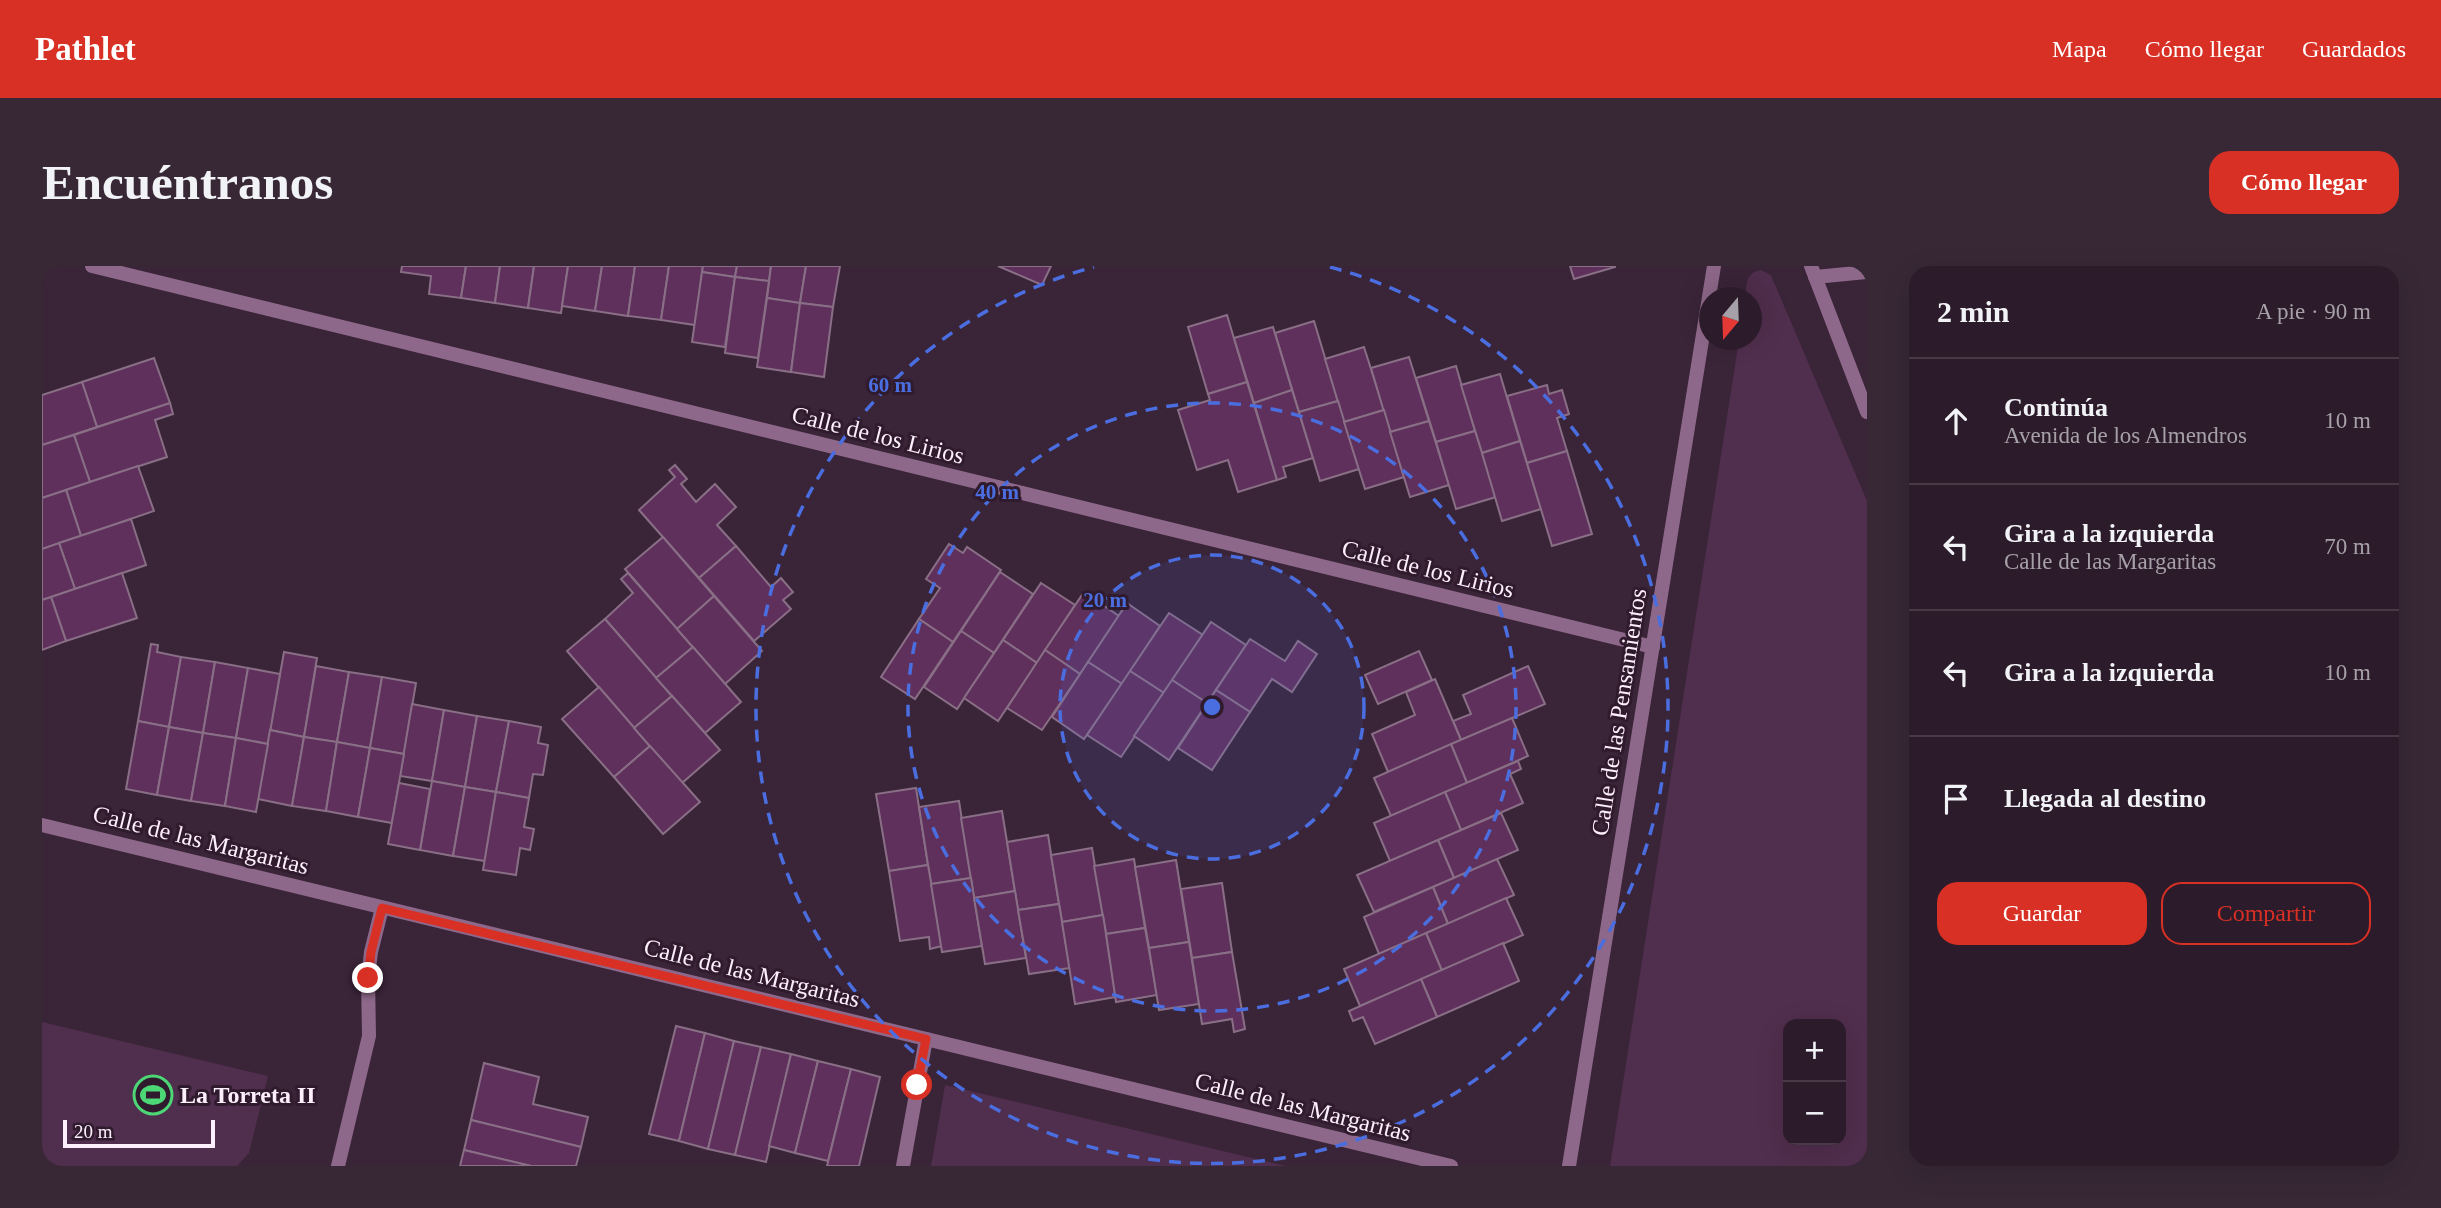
<!DOCTYPE html>
<html lang="es">
<head>
<meta charset="utf-8">
<style>
  body { margin:0; font-family:Georgia,serif; background:#382836; color:#f1f3f6 }
  .controls { position:absolute; right:21px; bottom:21px; display:grid; overflow:hidden; border-radius:14px; box-shadow:0 7px 28px #0002 }
  .controls button { width:63px; height:63px; display:grid; place-items:center; padding:0; border:0; border-bottom:2px solid #483947; background:#2c1b2a; color:#f1f3f6; font:35px sans-serif }
  .compass { position:absolute; left:1657px; top:21px; width:63px; height:63px; border-radius:50%; background:#2c1b2a; box-shadow:0 7px 28px #0002; rotate:199deg }
  .scale { position:absolute; left:21px; bottom:18px; width:152px; box-sizing:border-box; padding-left:7px; border:4px solid #feeffc; border-top:0; font-size:19px; line-height:24px; white-space:nowrap; color:#feeffc; -webkit-text-stroke:5px #301b2e; paint-order:stroke }
  .stop { position:absolute; width:21px; height:21px; margin:-16px; border:5px solid #d93025; border-radius:50%; background:#fff }
  .stop.end { background:#d93025; border-color:#fff; box-shadow:0 2px 7px #0008 }
  .list { margin:0; padding:0; list-style:none }
  h2 { display:flex; justify-content:space-between; align-items:center; height:91px; margin:0; padding:0 28px; font-size:30px }
  h2 small { font-size:23px; font-weight:400; color:#a6a1a8 }
  .list li { display:grid; grid-template-columns:46px 1fr auto; gap:21px; align-items:center; box-sizing:border-box; height:126px; padding:0 28px; border-top:2px solid #483947 }
  .list b { display:block; font-size:26px; white-space:nowrap }
  .list p { margin:0; font-size:23px; white-space:nowrap; color:#a6a1a8 }
  .list em { font-size:23px; font-style:normal; color:#a6a1a8 }
  .actions { display:flex; gap:14px; padding:21px 28px }
  .actions a { flex:1; padding:16px 0; border:2px solid #d93025; border-radius:21px; text-align:center; font-size:24px; color:#d93025 }
  .actions .main { background:#d93025; color:#fff }
  .icon { flex:none; width:38px; height:38px; fill:none; stroke:currentColor; stroke-width:2; stroke-linecap:round; stroke-linejoin:round }
  .map { position:relative; flex:none; width:1825px; height:900px; overflow:hidden; border-radius:21px }
  header { display:flex; align-items:center; gap:42px; box-sizing:border-box; height:98px; padding:0 35px; background:#d93025; color:#fff }
  header strong { font-size:33px }
  nav { display:flex; gap:38px; margin-inline-start:auto; font-size:24px }
  .intro { display:flex; align-items:center; justify-content:space-between; box-sizing:border-box; height:168px; padding:0 42px }
  h1 { margin:0; font-size:49px }
  .button { padding:18px 32px; border-radius:21px; background:#d93025; color:#fff; font-size:24px; font-weight:700 }
  main { display:flex; gap:42px; padding:0 42px }
  aside { flex:1; background:#2c1b2a; border-radius:21px; box-shadow:0 7px 28px #0002 }
  .map>svg:first-child { display:block }
</style>
</head>
<body>
<header>
<strong>Pathlet</strong>
<nav><a>Mapa</a><a>Cómo llegar</a><a>Guardados</a></nav>
</header>
<div class="intro"><h1>Encuéntranos</h1><a class="button">Cómo llegar</a></div>
<main>
<div class="map">
<svg width="1825" height="900" viewBox="0 0 1825 900">
  <rect width="100%" height="100%" fill="#3a2438"/>
  <g fill="#502e4d" fill-rule="evenodd">
    <path d="M1719,4L1729,9L1825,235V900H1568L1697,74H1710V32L1703,31C1705,18 1703,7 1719,4ZM1746,758H1799V874H1746Z"/>
    <path d="M0,756L226,810L207,887L195,900H0Z"/>
    <path d="M903,819L1244,900H889Z"/>
  </g>
  <g fill="#60305d" stroke="#896f86" stroke-width="2">
    <path d="M360,0H424L419,32L387,28L389,10L359,6Z"/>
    <path d="M424,0H458L453,37L419,32Z"/>
    <path d="M458,0H492L486,42L453,37Z"/>
    <path d="M492,0H526L519,47L486,42Z"/>
    <path d="M526,0H560L553,45L520,40Z"/>
    <path d="M560,0H593L586,50L553,45Z"/>
    <path d="M593,0H627L619,54L586,50Z"/>
    <path d="M627,0H661L653,59L619,54Z"/>
    <path d="M661,0H695L693,11L660,6Z"/>
    <path d="M695,0H729L727,15L693,11Z"/>
    <path d="M729,0H764L758,37L725,32Z"/>
    <path d="M764,0H798L791,41L758,37Z"/>
    <path d="M956,0H1009L1000,19Z"/>
    <path d="M1528,0H1573V1L1532,13Z"/>
    <path d="M660,6L693,11L683,81L650,76Z"/>
    <path d="M693,11L727,15L716,92L683,87Z"/>
    <path d="M725,32L758,37L749,106L715,101Z"/>
    <path d="M758,37L791,41L782,111L749,106Z"/>
    <path d="M1185,49L1205,116L1166,128L1146,61Z"/>
    <path d="M1272,55L1296,135L1257,146L1233,67Z"/>
    <path d="M1231,61L1250,124L1212,137L1192,72Z"/>
    <path d="M1322,81L1342,144L1302,156L1283,93Z"/>
    <path d="M1367,91L1387,155L1348,166L1329,102Z"/>
    <path d="M112,92L128,137L55,161L40,116Z"/>
    <path d="M1414,100L1433,165L1394,176L1374,112Z"/>
    <path d="M1458,108L1478,175L1440,187L1419,119Z"/>
    <path d="M40,116L55,161L0,179V129Z"/>
    <path d="M1205,116L1235,214L1196,226L1186,194L1155,204L1136,144L1168,134L1166,128Z"/>
    <path d="M1505,119L1507,128L1520,124L1527,148L1515,152L1525,185L1485,197L1465,130Z"/>
    <path d="M1250,124L1271,192L1241,201L1244,211L1235,214L1212,137Z"/>
    <path d="M1296,135L1317,203L1278,215L1257,146Z"/>
    <path d="M128,137L131,148L113,154L125,191L48,216L32,169Z"/>
    <path d="M1342,144L1362,211L1323,223L1302,156Z"/>
    <path d="M1387,155L1407,219L1368,231L1348,166Z"/>
    <path d="M1433,165L1454,231L1414,243L1394,176Z"/>
    <path d="M32,169L48,216L0,232V179Z"/>
    <path d="M1478,175L1499,243L1460,255L1440,187Z"/>
    <path d="M1525,185L1550,268L1510,280L1485,197Z"/>
    <path d="M633,199L645,213L639,218L654,236L673,218L694,241L675,259L694,280L657,312L597,244L633,211L627,204Z"/>
    <path d="M96,200L112,245L39,270L24,224Z"/>
    <path d="M24,224L39,270L0,283V232Z"/>
    <path d="M89,253L104,299L33,323L17,277Z"/>
    <path d="M621,271L672,330L635,363L583,303Z"/>
    <path d="M17,277L33,323L0,334V283Z"/>
    <path d="M907,278L921,287L925,281L959,304L911,376L877,353L898,322L884,313Z"/>
    <path d="M694,280L729,321L739,312L751,326L741,334L749,343L712,375L657,312Z"/>
    <path d="M958,306L991,328L952,387L919,365Z"/>
    <path d="M80,307L95,352L24,375L9,331Z"/>
    <path d="M586,307L651,381L614,412L563,353L591,327L579,313Z"/>
    <path d="M999,317L1033,339L995,397L961,374Z"/>
    <path d="M1042,326L1077,350L1038,408L1003,384Z"/>
    <path d="M672,330L720,385L683,418L635,363Z"/>
    <path d="M9,331L24,375L0,384V334Z"/>
    <path d="M1085,337L1118,360L1080,418L1046,396Z"/>
    <path d="M1127,347L1161,369L1122,427L1088,405Z"/>
    <path d="M563,353L630,430L592,462L525,385Z"/>
    <path d="M877,353L911,376L873,433L839,411Z"/>
    <path d="M1169,356L1204,379L1165,437L1130,414Z"/>
    <path d="M919,365L952,387L915,443L882,421Z"/>
    <path d="M1208,373L1243,395L1256,375L1275,388L1250,426L1230,413L1208,446L1174,424Z"/>
    <path d="M961,374L995,397L956,455L922,432Z"/>
    <path d="M109,378L116,379L115,386L139,391L127,461L96,455Z"/>
    <path d="M651,381L699,436L663,467L614,412Z"/>
    <path d="M1003,384L1038,408L1000,464L965,442Z"/>
    <path d="M1377,385L1390,414L1336,438L1323,409Z"/>
    <path d="M242,386L275,392L262,471L228,464Z"/>
    <path d="M139,391L173,396L161,467L127,461Z"/>
    <path d="M173,396L206,402L194,472L161,467Z"/>
    <path d="M1046,396L1080,418L1042,473L1010,451Z"/>
    <path d="M274,400L307,406L295,476L262,471Z"/>
    <path d="M1486,400L1503,438L1419,474L1411,455L1429,448L1421,429Z"/>
    <path d="M206,402L238,408L226,478L194,472Z"/>
    <path d="M1088,405L1122,427L1079,491L1045,469Z"/>
    <path d="M307,406L340,411L328,482L295,476Z"/>
    <path d="M340,411L374,417L362,488L328,482Z"/>
    <path d="M1393,413L1419,474L1346,506L1330,468L1373,449L1364,426Z"/>
    <path d="M1130,414L1165,437L1127,494L1092,470Z"/>
    <path d="M557,421L608,480L572,511L520,453Z"/>
    <path d="M1174,424L1208,446L1170,504L1136,482Z"/>
    <path d="M630,430L678,484L640,517L592,462Z"/>
    <path d="M370,438L402,444L390,515L358,510Z"/>
    <path d="M402,444L435,450L423,521L390,515Z"/>
    <path d="M435,450L467,455L454,526L423,521Z"/>
    <path d="M1470,452L1486,490L1425,517L1409,478Z"/>
    <path d="M96,455L127,461L115,529L84,523Z"/>
    <path d="M467,455L499,461L496,477L506,479L501,509L491,508L487,532L454,526Z"/>
    <path d="M127,461L161,467L149,535L115,529Z"/>
    <path d="M228,464L262,471L250,540L216,533Z"/>
    <path d="M161,467L194,472L183,540L149,535Z"/>
    <path d="M262,471L295,476L284,545L250,540Z"/>
    <path d="M194,472L226,478L214,546L183,540Z"/>
    <path d="M295,476L328,482L316,551L284,545Z"/>
    <path d="M1409,478L1425,517L1349,550L1332,512Z"/>
    <path d="M608,480L658,536L621,568L572,511Z"/>
    <path d="M328,482L362,488L350,557L316,551Z"/>
    <path d="M1476,495L1479,503L1468,508L1481,537L1419,564L1403,526Z"/>
    <path d="M390,515L423,521L411,590L378,584Z"/>
    <path d="M357,517L388,523L378,584L346,578Z"/>
    <path d="M423,521L454,526L443,595L411,590Z"/>
    <path d="M874,522L886,599L847,605L834,528Z"/>
    <path d="M454,526L487,532L482,561L492,563L488,584L478,582L474,609L441,604Z"/>
    <path d="M1403,526L1419,564L1348,595L1332,557Z"/>
    <path d="M917,535L929,612L889,618L877,541Z"/>
    <path d="M960,545L973,625L932,632L919,552Z"/>
    <path d="M1459,547L1476,584L1412,612L1396,574Z"/>
    <path d="M1006,569L1017,638L976,644L965,576Z"/>
    <path d="M1396,574L1412,612L1332,646L1315,609Z"/>
    <path d="M1050,582L1061,649L1020,656L1009,589Z"/>
    <path d="M1092,593L1103,662L1064,668L1052,600Z"/>
    <path d="M1455,593L1472,629L1406,658L1391,621Z"/>
    <path d="M1134,594L1147,676L1107,682L1093,601Z"/>
    <path d="M886,599L900,680L888,683L887,671L858,675L847,605Z"/>
    <path d="M929,612L940,680L900,686L889,618Z"/>
    <path d="M1180,617L1190,686L1150,692L1139,623Z"/>
    <path d="M1391,621L1406,658L1337,688L1322,651Z"/>
    <path d="M973,625L984,692L943,698L932,632Z"/>
    <path d="M1464,632L1481,669L1400,705L1384,667Z"/>
    <path d="M1017,638L1028,702L987,708L976,644Z"/>
    <path d="M1061,649L1074,731L1033,738L1020,656Z"/>
    <path d="M1103,662L1115,729L1074,736L1064,668Z"/>
    <path d="M1384,667L1400,705L1318,740L1302,703Z"/>
    <path d="M1147,676L1157,738L1117,744L1107,682Z"/>
    <path d="M1461,677L1477,715L1395,751L1379,713Z"/>
    <path d="M1190,686L1203,763L1192,766L1190,753L1160,758L1150,692Z"/>
    <path d="M1379,713L1395,751L1333,778L1321,751L1311,755L1307,745Z"/>
    <path d="M634,760L663,767L637,875L607,868Z"/>
    <path d="M663,767L692,775L666,883L637,875Z"/>
    <path d="M692,775L719,781L693,889L666,883Z"/>
    <path d="M719,781L749,788L724,896L693,889Z"/>
    <path d="M749,788L776,795L753,887L727,880Z"/>
    <path d="M776,795L809,803L786,895L753,887Z"/>
    <path d="M442,797L497,811L491,838L546,851L539,881L429,854Z"/>
    <path d="M809,803L838,811L817,900H785Z"/>
    <path d="M429,854L539,881L534,900H489L422,884Z"/>
    <path d="M422,884L489,900H418Z"/>
  </g>
  <g fill="none" stroke-linecap="round" stroke-linejoin="round">
    <path stroke="#8e688a" stroke-width="14" d="M296,900L327,770L326,712L329,686L340,642"/>
    <g stroke="#8e688a" stroke-width="14">
      <path d="M50,0L1611,381"/>
      <path d="M1769,0L1825,146"/>
      <path d="M1773,11L1825,6"/>
      <path d="M0,559L1409,900"/>
      <path d="M861,900L884,773"/>
      <path d="M1527,900L1672,0"/>
    </g>
  </g>
  <g fill="none" stroke-linecap="round" stroke-linejoin="round">
    <path stroke="#d93025" stroke-width="9" d="M326,712L329,686L340,642L884,773L875,819"/>
  </g>
  <circle cx="1170" cy="441" r="152" fill="#4a6edf" fill-opacity=".12"/>
  <g fill="none" stroke="#4a6edf" stroke-width="3.5" stroke-dasharray="12 9">
    <circle cx="1170" cy="441" r="152"/>
    <circle cx="1170" cy="441" r="304"/>
    <path d="M1288 1A456 456 0 1 1 1052 1"/>
  </g>
  <defs>
    <symbol id="stadium-ring" viewBox="-11 -11 22 22"><circle r="9.5" fill="#301b2e" stroke="#4dd676" stroke-width="1.5"/><path d="M0-5a6.5 5 0 1 0 0 10a6.5 5 0 1 0 0-10ZM-3.5-1.8h7v3.6h-7Z" fill="#4dd676"/></symbol>
  </defs>
  <g fill-rule="evenodd">
    <use href="#stadium-ring" x="89" y="807" width="44" height="44"/>
  </g>
  <g text-anchor="middle" stroke-width="6" stroke-linejoin="round" paint-order="stroke">
    <g font-size="24" fill="#feeffc" stroke="#301b2e">
      <text transform="translate(836 169) rotate(14)" y="8">Calle de los Lirios</text>
      <text transform="translate(1386 303) rotate(14)" y="8">Calle de los Lirios</text>
      <text transform="translate(1577 446) rotate(-81)" y="8">Calle de las Pensamientos</text>
      <text transform="translate(159 574) rotate(14)" y="8">Calle de las Margaritas</text>
      <text transform="translate(710 707) rotate(14)" y="8">Calle de las Margaritas</text>
      <text transform="translate(1261 841) rotate(14)" y="8">Calle de las Margaritas</text>
    </g>
    <g font-size="24" font-weight="bold" fill="#feeffc" stroke="#301b2e" text-anchor="start">
      <text x="138" y="837">La Torreta II</text>
    </g>
  </g>
  <circle cx="1170" cy="441" r="10" fill="#4a6edf" stroke="#301b2e" stroke-width="3.5"/>
  <g font-size="21" text-anchor="middle" font-weight="bold" fill="#4a6edf" stroke="#301b2e" stroke-width="6" stroke-linejoin="round" paint-order="stroke">
    <text x="848" y="126">60 m</text>
    <text x="955" y="233">40 m</text>
    <text x="1063" y="341">20 m</text>
  </g>
</svg>
<div class="controls">
<button>+</button>
<button>−</button>
</div>
<svg class="compass" viewBox="-18 -18 36 36"><path d="M0-13l5 13h-10z" fill="#e53935"/><path d="M0 13l5-13h-10z" fill="#a6a1a8"/></svg>
<div class="scale">20 m</div>
<div class="stop" style="left:875px;top:819px"></div>
<div class="stop end" style="left:326px;top:712px"></div>
</div>
<aside>
<h2>2 min<small>A pie · 90 m</small></h2>
<ul class="list">
<li><svg class="icon" aria-label="ahead" viewBox="0 0 24 24"><path d="M12 20V5M6 11l6-6 6 6"/></svg><div><b>Continúa</b><p>Avenida de los Almendros</p></div><em>10 m</em></li>
<li><svg class="icon" aria-label="left" viewBox="0 0 24 24"><path d="M17 20v-9H6M10 6l-5 5 5 5"/></svg><div><b>Gira a la izquierda</b><p>Calle de las Margaritas</p></div><em>70 m</em></li>
<li><svg class="icon" aria-label="left" viewBox="0 0 24 24"><path d="M17 20v-9H6M10 6l-5 5 5 5"/></svg><div><b>Gira a la izquierda</b></div><em>10 m</em></li>
<li><svg class="icon" aria-label="arrive" viewBox="0 0 24 24"><path d="M6 21V4h12l-3 4 3 4H6"/></svg><div><b>Llegada al destino</b></div></li>
</ul>
<div class="actions"><a class="main">Guardar</a><a>Compartir</a></div>
</aside>
</main>
</body>
</html>
